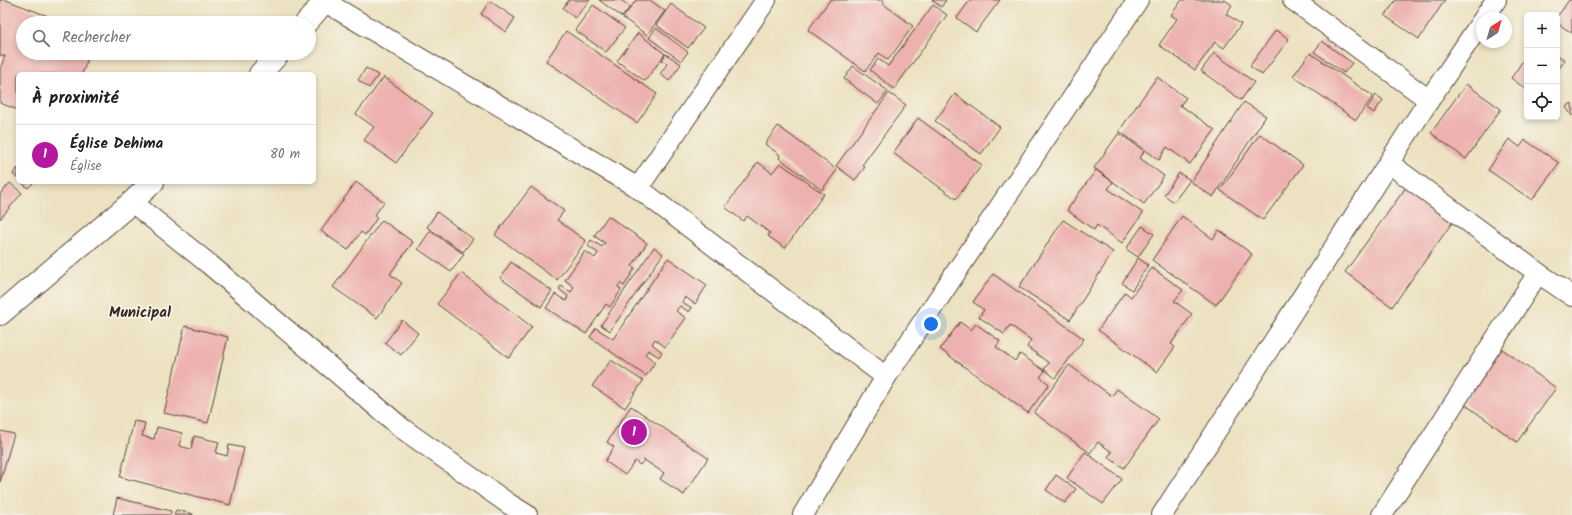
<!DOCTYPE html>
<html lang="fr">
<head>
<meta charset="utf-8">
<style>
  body { margin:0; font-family:Kalam,sans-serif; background:#f2f2f2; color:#202124 }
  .controls { position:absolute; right:12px; top:12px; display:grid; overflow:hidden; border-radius:6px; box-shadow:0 2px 6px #0003 }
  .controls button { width:36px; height:36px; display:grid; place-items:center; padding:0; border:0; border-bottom:1px solid #e0e0e0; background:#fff; color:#202124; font:20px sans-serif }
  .compass { position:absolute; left:1476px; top:12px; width:36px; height:36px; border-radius:50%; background:#fff; box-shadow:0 2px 6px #0003; rotate:37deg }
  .you { position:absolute; left:931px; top:324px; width:14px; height:14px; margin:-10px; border:3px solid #fff; border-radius:50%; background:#1a73e8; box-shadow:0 0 0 6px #1a73e833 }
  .badge { display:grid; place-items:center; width:26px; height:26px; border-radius:50%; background:#b5179e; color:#fff; font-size:13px; font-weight:700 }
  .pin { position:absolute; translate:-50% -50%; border:2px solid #fff; box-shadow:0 1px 4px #0006 }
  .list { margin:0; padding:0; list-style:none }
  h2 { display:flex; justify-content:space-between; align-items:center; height:52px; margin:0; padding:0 16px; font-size:17px }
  h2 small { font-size:13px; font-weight:400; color:#757577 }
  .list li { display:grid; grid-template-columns:26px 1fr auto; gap:12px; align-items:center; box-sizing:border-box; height:60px; padding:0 16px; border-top:1px solid #e0e0e0 }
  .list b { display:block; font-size:15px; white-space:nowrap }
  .list p { margin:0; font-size:13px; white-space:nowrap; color:#757577 }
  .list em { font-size:13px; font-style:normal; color:#757577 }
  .icon { flex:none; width:22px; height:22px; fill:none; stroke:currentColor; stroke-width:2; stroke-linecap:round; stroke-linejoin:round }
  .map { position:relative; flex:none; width:1572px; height:515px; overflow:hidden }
  .search { position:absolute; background:#fff; box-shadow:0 2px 6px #0003; left:16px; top:16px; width:300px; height:44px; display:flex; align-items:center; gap:10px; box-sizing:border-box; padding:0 14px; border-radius:22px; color:#757577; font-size:15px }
  .panel { position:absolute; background:#fff; box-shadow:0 2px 6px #0003; left:16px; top:72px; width:300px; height:112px; border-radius:6px }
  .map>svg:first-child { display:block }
</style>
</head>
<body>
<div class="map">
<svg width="1572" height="515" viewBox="0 0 1572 515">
  <rect width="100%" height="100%" fill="#f7f3e8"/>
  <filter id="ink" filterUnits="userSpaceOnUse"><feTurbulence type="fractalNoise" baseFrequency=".025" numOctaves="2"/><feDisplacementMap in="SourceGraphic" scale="8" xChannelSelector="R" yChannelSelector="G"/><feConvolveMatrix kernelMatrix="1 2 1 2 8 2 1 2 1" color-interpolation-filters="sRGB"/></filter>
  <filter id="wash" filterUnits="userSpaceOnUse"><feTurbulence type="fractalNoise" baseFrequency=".012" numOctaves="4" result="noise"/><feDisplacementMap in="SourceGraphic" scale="16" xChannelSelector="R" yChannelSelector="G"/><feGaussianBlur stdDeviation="0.9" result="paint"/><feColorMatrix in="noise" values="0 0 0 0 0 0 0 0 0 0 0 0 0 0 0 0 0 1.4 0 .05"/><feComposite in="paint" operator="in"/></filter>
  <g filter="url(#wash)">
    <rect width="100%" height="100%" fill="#ece1c0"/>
    <g id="blocks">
      <g fill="#edb1af">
        <path d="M0,0H6L66,23H23V53H90L82,74H18V110L0,103V69L5,56L0,55Z"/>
        <path d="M569,0H590L575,18L563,8Z"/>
        <path d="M599,0H621L630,7L622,17Z"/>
        <path d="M636,0H650L665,11L647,35L623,18Z"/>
        <path d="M830,0H884L882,3L913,26L888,60L879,53L865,71L808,30Z"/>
        <path d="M932,0H946L941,7Z"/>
        <path d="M970,0H1000L976,32L957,18Z"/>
        <path d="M1182,0H1225L1232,5L1226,14L1241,24L1224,48L1215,42L1195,70L1159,45L1177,19L1171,15Z"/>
        <path d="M1396,0H1445L1419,39L1385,16Z"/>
        <path d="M1569,0H1572V33L1557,23V17Z"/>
        <path d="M490,1L515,18L506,32L481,14Z"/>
        <path d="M671,4L704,28L688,48L656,25Z"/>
        <path d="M593,5L625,28L606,52L575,30Z"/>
        <path d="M933,5L947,15L894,89L870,70L878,59L888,66Z"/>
        <path d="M656,28L688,52L681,61L649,38Z"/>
        <path d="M1276,30L1289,39L1262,75L1250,66Z"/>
        <path d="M566,31L657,94L637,123L546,61Z"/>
        <path d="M638,33L665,54L645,81L617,61Z"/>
        <path d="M1322,41L1352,63L1344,73L1314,52Z"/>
        <path d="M1214,53L1254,82L1241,100L1201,71Z"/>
        <path d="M1310,53L1373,96L1356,120L1293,76Z"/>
        <path d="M666,54L681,64L669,81L660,74L667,64L662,60Z"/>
        <path d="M1527,55V90L1511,78Z"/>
        <path d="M1557,55L1565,60L1557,71Z"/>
        <path d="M853,66L888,91L878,104L844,79Z"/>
        <path d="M366,68L378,75L369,88L358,80Z"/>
        <path d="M384,77L433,113L396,163L364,140L374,127L356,114Z"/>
        <path d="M1157,77L1186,98L1180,105L1215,130L1190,164L1167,147L1159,160L1119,131Z"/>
        <path d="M1466,84L1501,109L1466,159L1431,133Z"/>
        <path d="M889,93L906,105L862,165L865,167L855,180L836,166Z"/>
        <path d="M955,94L1000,127L981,154L935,121Z"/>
        <path d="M1376,95L1383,100L1374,113L1367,108Z"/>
        <path d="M1244,102L1266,116L1213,197L1191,182Z"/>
        <path d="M1572,103V116L1566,107Z"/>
        <path d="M918,118L982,165L956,199L893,153Z"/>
        <path d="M778,126L837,170L822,190L779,158L780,155L765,144Z"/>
        <path d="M1119,133L1144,151L1140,158L1164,176L1144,204L1094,168Z"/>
        <path d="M1260,134L1303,165L1263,220L1220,190Z"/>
        <path d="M1509,139L1520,147L1525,140L1559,163L1532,200L1488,170Z"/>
        <path d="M758,162L772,173L780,163L824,194L785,248L768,236L770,233L747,216L743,221L725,207Z"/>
        <path d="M18,168V179L13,174Z"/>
        <path d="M1096,170L1113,182L1108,189L1143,213L1122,243L1097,225L1094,230L1067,210Z"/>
        <path d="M1179,173L1190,180L1174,202L1164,195Z"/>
        <path d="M21,182H34L28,188Z"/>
        <path d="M356,182L384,202L374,216L377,218L365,235L361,232L348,250L321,231Z"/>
        <path d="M10,183L22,193L0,219V194Z"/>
        <path d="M1407,186L1454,220L1392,307L1345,272Z"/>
        <path d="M531,187L564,211L557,220L586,241L557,280L495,235Z"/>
        <path d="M437,212L473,239L463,252L427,227Z"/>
        <path d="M608,216L647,243L632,266L635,268L624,286L620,283L618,287L621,290L610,307L606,304L586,334L546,308L555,294L566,301L568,296L559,289L561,286L571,292L574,287L565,280L585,251L595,258L598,253L588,246L591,240L602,247L605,243L594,236Z"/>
        <path d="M1182,216L1213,239L1219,230L1252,254L1216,305L1152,260Z"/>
        <path d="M382,220L413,242L390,274L402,283L377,318L333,287Z"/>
        <path d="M1063,220L1113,252L1070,320L1019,287Z"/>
        <path d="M1142,226L1154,234L1138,257L1126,249Z"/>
        <path d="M430,231L464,254L451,272L418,249Z"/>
        <path d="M654,247L663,254L610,331L601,325Z"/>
        <path d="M668,258L707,285L695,304L685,297L682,302L692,308L689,312L680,306L676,311L686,318L665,347L655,339L652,344L662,352L659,357L648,350L645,354L655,362L646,376L590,337L596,328L613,339Z"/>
        <path d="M1138,258L1148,265L1132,290L1122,283Z"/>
        <path d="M511,262L552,291L541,307L500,278Z"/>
        <path d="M1152,268L1183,290L1174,301L1192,314L1171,344L1175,347L1157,372L1098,330L1125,292L1131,297Z"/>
        <path d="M461,273L532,327L509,358L437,304Z"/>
        <path d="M993,274L1084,339L1055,378L1044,369L1049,363L1027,347L1031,340L1010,325L1004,334L979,317L984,310L973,302Z"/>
        <path d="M402,320L418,333L401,355L385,343Z"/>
        <path d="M960,322L971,330L976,324L1000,341L996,347L1015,361L1020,354L1045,371L1040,377L1049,384L1028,413L940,349Z"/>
        <path d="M185,326L228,337L208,423L164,413Z"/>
        <path d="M1502,349L1556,388L1517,442L1463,403Z"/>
        <path d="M611,360L643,381L625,408L592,386Z"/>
        <path d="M1069,365L1112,396L1117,389L1159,419L1124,468L1108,457L1112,452L1098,442L1090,453L1034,413Z"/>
        <path d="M631,406L708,458L684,495L660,479L664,473L644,460L640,465L635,461L625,475L605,461L614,447L607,442Z"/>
        <path d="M134,421L145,423L142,436L154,439L157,427L182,433L179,446L191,449L194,436L219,442L216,453L227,456L229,445L244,448L230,505L120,477Z"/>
        <path d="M0,431L14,434L0,482Z"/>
        <path d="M1085,452L1122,479L1103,504L1067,478Z"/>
        <path d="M1056,475L1076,489L1065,503L1046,490Z"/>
        <path d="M117,498L171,511L170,515H113Z"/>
        <path d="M176,510L193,514V515H174Z"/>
      </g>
    </g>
  </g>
  <g filter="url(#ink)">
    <use href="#blocks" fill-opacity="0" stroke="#564536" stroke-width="1"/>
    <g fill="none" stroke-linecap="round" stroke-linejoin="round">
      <defs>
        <g id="minor">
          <path d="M322,0L638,188L886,377"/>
          <path d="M1293,0L1429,100"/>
          <path d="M1484,18L1496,0"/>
          <path d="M1390,164L1538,273L1572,296"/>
          <path d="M638,188L766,0"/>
          <path d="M132,202L209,264L403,429L509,504L527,515"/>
          <path d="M803,515L886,377L1138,0"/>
          <path d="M1162,515L1429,100L1482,21"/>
          <path d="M1382,515L1538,273"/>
        </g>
        <g id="tertiary">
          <path d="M306,23L326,0"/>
          <path d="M260,74L279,53"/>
          <path d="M0,314L132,202L153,182"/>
        </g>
      </defs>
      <use href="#minor" stroke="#564536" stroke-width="22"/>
      <use href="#tertiary" stroke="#564536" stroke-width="24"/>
      <use href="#minor" stroke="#fff" stroke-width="20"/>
      <use href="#tertiary" stroke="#fff" stroke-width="22"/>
    </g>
  </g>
  <g text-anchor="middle" stroke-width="3.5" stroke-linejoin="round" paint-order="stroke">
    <g font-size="15" font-weight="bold" fill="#3b2a1e" stroke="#f7f3e8">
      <text x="140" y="317">Municipal</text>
    </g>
  </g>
</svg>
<div class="controls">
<button>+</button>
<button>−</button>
<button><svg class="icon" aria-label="locate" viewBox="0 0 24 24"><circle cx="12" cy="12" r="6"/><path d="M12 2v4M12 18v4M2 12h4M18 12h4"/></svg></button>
</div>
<svg class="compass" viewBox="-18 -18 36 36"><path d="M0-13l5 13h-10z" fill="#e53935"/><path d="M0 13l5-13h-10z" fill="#757577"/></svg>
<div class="you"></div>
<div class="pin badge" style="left:634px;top:432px">1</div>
<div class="search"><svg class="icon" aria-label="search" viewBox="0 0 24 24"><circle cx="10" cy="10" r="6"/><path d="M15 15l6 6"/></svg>Rechercher</div>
<section class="panel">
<h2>À proximité<small></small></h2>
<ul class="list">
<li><span class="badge">1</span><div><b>Église Dehima</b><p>Église</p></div><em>80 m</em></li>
</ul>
</section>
</div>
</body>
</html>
